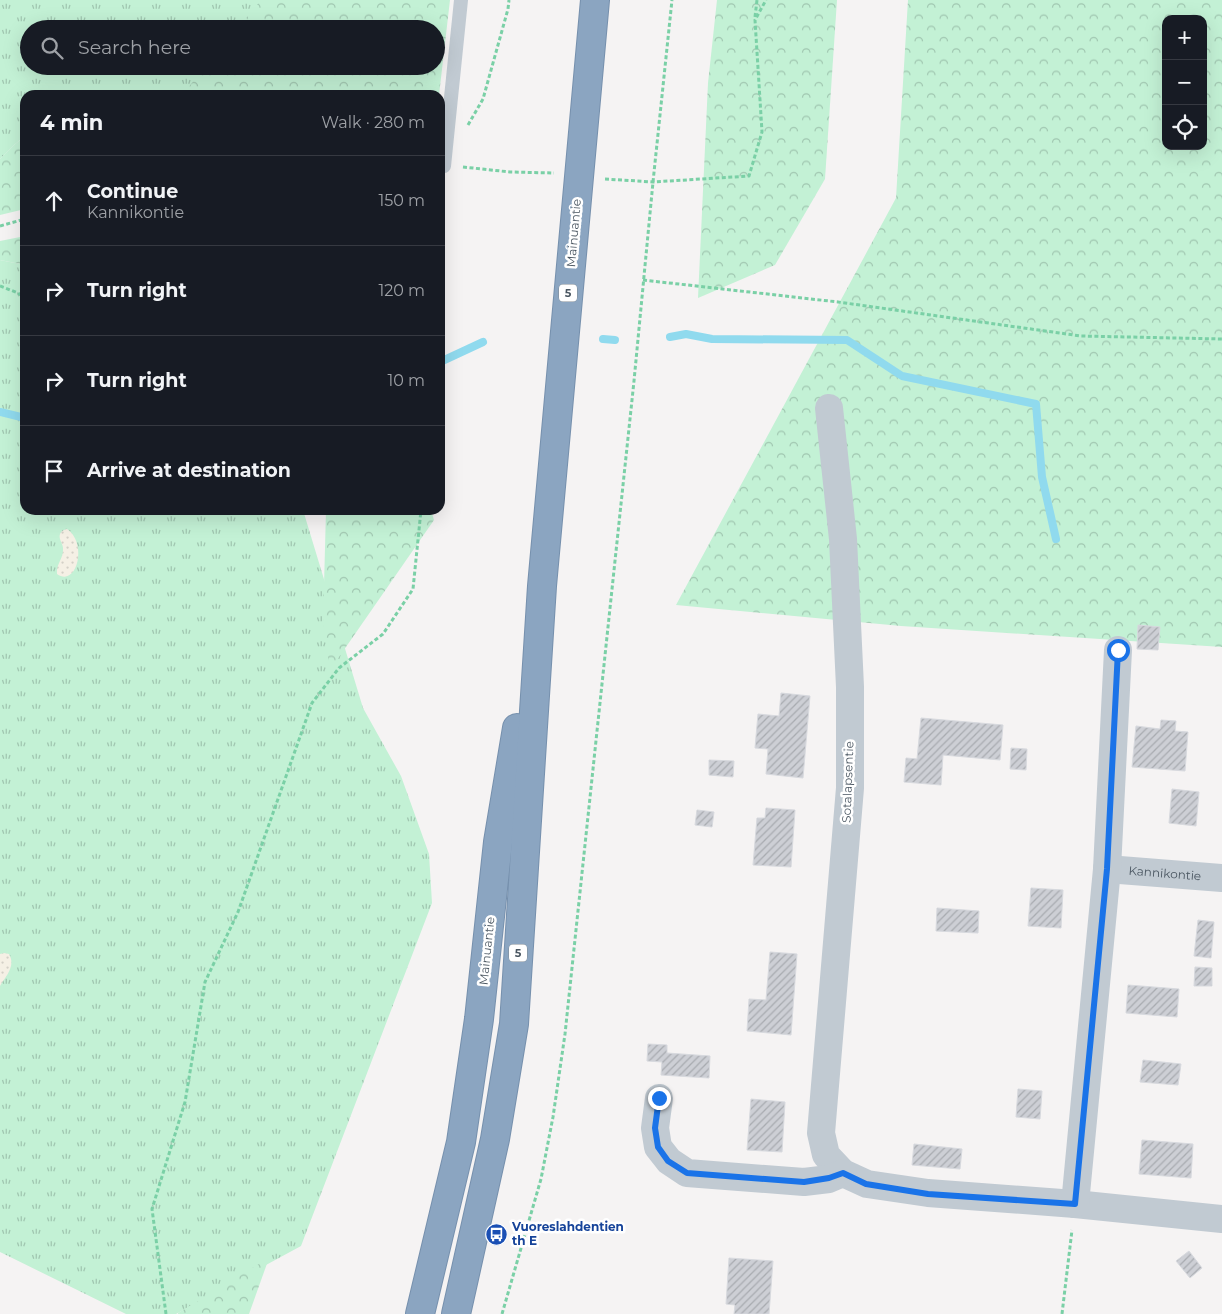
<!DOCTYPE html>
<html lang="en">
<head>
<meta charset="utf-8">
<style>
  body { margin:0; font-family:Montserrat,sans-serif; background:#20242c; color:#f1f3f6 }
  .controls { position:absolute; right:15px; top:15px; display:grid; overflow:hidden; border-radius:10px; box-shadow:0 5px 20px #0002 }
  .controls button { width:45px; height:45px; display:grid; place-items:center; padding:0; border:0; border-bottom:1px solid #363941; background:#171b24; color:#f1f3f6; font:25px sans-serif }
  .stop { position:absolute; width:15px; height:15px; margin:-11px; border:4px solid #1a73e8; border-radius:50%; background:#fff }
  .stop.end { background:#1a73e8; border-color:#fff; box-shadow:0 1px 5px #0008 }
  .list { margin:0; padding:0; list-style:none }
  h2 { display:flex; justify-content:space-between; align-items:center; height:65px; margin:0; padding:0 20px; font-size:21px }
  h2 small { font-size:16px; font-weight:400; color:#9ea1a6 }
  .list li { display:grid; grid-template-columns:32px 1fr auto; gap:15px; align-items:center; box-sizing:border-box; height:90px; padding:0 20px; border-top:1px solid #363941 }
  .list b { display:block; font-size:19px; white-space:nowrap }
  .list p { margin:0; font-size:16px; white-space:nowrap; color:#9ea1a6 }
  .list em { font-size:16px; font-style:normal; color:#9ea1a6 }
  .icon { flex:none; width:28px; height:28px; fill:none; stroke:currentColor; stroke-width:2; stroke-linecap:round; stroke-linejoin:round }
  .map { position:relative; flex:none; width:1222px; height:1314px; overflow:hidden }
  .search { position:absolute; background:#171b24; box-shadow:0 5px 20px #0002; left:20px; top:20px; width:425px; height:55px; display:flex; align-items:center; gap:12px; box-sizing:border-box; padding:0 18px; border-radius:28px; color:#9ea1a6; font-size:19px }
  .panel { position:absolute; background:#171b24; box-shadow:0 5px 20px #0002; left:20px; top:90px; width:425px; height:425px; border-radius:15px }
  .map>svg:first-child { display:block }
</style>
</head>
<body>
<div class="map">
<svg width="1222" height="1314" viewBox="0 0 1222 1314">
  <defs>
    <pattern id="grass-tufts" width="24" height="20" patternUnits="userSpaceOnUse" patternTransform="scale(1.25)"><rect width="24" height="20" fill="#c3f1d5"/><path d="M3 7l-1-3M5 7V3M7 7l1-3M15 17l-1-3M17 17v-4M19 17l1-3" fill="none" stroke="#a0c6b0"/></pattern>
    <pattern id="forest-crowns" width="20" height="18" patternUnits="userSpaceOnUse" patternTransform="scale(1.25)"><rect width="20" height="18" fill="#c3f1d5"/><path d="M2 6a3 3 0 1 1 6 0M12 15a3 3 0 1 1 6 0" fill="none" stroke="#a0c6b0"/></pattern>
    <pattern id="sand-dots" width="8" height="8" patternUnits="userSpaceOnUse" patternTransform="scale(1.25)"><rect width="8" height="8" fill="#f5f0e5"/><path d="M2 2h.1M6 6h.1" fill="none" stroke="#d4d0c7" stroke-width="1.8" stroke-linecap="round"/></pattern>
    <pattern id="building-hatch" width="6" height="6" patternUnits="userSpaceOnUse" patternTransform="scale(1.25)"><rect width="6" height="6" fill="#cdcfd5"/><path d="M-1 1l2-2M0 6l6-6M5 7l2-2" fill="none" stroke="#a8abb0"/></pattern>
  </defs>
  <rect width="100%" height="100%" fill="#f5f3f3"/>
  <g fill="url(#grass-tufts)">
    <path d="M0,0H267L247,29H29V66H221L201,95H25V136L14,145L0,159Z"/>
    <path d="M0,260L25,265V510H303L363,708L401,776L429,854L432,903L301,1246L176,1314H126L0,1252Z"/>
  </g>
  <g fill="url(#forest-crowns)" fill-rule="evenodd">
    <path d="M261,0H450L439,95H182L206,66H436V29H237Z"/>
    <path d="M717,0H837L825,179L775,265L698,298L708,83Z"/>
    <path d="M908,0H1222V647L901,626L676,605L896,198ZM1166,19H1203V146H1166Z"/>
    <path d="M25,136V209L0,215V159L14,145Z"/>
    <path d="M25,236V265L0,260V241Z"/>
    <path d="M326,510H431L434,520L330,670L323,624Z"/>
    <path d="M269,1258L249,1314H178V1313Z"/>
  </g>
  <g fill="url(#sand-dots)">
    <path d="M67,529C88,543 77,588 57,574C56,564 63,559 63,550C64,545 58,539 60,534C62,530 64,530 67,529Z"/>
    <path d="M4,953L9,954C16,966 6,976 0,986V954Z"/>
  </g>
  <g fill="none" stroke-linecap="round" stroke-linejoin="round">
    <g stroke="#90daee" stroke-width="8">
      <path d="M670,337L686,334L712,339L847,340L902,376L1036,404L1042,477L1056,539"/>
      <path d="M603,339L615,340"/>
      <path d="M440,362L483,342"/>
      <path d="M0,412L25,418"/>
    </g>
  </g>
  <g fill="url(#building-hatch)" stroke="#d7d9de">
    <path d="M1138,625L1160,627L1158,650L1137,649Z"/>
    <path d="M781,693L810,696L803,778L766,774L768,749L755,748L758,714L779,716Z"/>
    <path d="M921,718L1003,725L1000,760L943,755L941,785L904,782L906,758L917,759Z"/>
    <path d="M1161,720L1176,721L1175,731L1188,732L1185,771L1132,767L1136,726L1160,729Z"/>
    <path d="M1011,748L1027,749L1026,770L1010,769Z"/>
    <path d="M709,760L734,761L733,777L709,775Z"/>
    <path d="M1172,789L1199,792L1196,826L1169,823Z"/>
    <path d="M766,808L795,810L791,867L753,865L757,818H765Z"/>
    <path d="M697,810L714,812L712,827L695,825Z"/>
    <path d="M1031,888L1063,890L1061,928L1028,926Z"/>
    <path d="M937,908L979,911L978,933L936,931Z"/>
    <path d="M1198,920L1214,922L1211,958L1194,956Z"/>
    <path d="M770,952L797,954L791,1035L747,1031L749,999L766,1000Z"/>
    <path d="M1195,967L1212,968V986H1194Z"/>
    <path d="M1128,985L1179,989L1177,1017L1126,1013Z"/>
    <path d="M648,1044L667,1045V1053L710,1056L709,1078L661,1075L662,1062L647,1061Z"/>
    <path d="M1143,1060L1181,1064L1178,1085L1140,1082Z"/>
    <path d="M1018,1089L1042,1091L1040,1119L1016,1117Z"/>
    <path d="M751,1099L785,1102L782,1152L747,1150Z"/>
    <path d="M1142,1140L1193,1144L1191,1178L1139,1174Z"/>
    <path d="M914,1144L962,1149L960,1169L912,1165Z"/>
    <path d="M1189,1251L1202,1268L1190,1278L1176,1261Z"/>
    <path d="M729,1258L773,1261L769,1314H734L735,1305L726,1304Z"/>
  </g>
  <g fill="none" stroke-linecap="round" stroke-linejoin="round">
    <defs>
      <g id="highway">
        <path d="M420,1314L461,1142L479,1019L498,842L517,728"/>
        <path d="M456,1314L495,1139L514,1024L542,586L595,0"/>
      </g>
    </defs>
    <use href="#highway" stroke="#7690ad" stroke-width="30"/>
    <g stroke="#7ad0a6" stroke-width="3" stroke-dasharray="4 2.5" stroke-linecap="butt">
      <path d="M755,17L757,0"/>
      <path d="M468,125L483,99L508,9L509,0"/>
      <path d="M463,167L510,172L554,173"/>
      <path d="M605,179L653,182L749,176L762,132L755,20L766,0"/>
      <path d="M0,226L25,219"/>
      <path d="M643,280L838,302L1081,336L1222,339"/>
      <path d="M0,286L18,293L25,298"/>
      <path d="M166,1314L152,1209L185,1102L205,982L238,912L312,703L339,668L383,634L413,589L421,510"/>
      <path d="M502,1314L541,1179L553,1117L565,1034L634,381L653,182L672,0"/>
      <path d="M1062,1314L1072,1230"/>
    </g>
    <path stroke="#c1cad2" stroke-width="14" d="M444,166L461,0"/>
    <g stroke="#c1cad2" stroke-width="28">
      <path d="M829,408L843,539L850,687V788L821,1133L826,1155L843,1173L867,1184L928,1193L1075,1204L1222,1219"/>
      <path id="s1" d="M1107,869L1222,878"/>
      <path d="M659,1098L655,1128L658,1147L669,1161L687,1173L804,1182L829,1179L843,1173"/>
      <path d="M1075,1204L1107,869L1118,650"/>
    </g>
    <use href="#highway" stroke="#8ba5c1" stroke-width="28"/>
  </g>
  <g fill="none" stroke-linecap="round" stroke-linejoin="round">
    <path stroke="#1a73e8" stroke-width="6" d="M659,1098L655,1128L658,1147L668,1161L687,1173L804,1182L829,1178L843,1173L866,1184L928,1194L1075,1204L1107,869L1118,650"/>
  </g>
  <defs>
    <symbol id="bus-disc" viewBox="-11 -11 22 22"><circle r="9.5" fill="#1a4fb4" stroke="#fff"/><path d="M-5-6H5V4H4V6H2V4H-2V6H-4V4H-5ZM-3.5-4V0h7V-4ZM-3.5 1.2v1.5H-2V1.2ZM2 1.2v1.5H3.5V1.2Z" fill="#fff"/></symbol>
  </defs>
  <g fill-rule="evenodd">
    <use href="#bus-disc" x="484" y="1222" width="25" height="25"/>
  </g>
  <g text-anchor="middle" stroke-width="5" stroke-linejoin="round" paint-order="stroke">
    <g fill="#fff" stroke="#808990" stroke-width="1">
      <rect x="559" y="284.5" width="18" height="17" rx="4"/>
      <rect x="509" y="944.5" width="18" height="17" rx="4"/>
    </g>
    <g font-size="11" font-weight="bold" fill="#4a5661">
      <text x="568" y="297">5</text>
      <text x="518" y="957">5</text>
    </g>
    <g font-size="12" fill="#4a5661" stroke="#fff">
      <text transform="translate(574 233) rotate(-85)" y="4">Mainuantie</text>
      <text transform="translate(848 782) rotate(-88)" y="4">Sotalapsentie</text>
      <text dy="4" stroke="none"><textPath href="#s1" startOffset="58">Kannikontie</textPath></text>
      <text transform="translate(487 951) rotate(-84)" y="4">Mainuantie</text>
    </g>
    <g font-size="12" font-weight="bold" fill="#164399" stroke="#fff" text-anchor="start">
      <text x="512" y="1231">Vuoreslahdentien<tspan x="512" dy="14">th E</tspan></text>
    </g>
  </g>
</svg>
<div class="controls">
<button>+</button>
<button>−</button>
<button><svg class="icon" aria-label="locate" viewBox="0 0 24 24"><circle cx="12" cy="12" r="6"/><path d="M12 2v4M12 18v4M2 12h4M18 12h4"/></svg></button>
</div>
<div class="stop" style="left:1118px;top:650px"></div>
<div class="stop end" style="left:659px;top:1098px"></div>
<div class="search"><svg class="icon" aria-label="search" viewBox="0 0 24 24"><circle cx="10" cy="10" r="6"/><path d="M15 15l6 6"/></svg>Search here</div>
<section class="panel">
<h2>4 min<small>Walk · 280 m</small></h2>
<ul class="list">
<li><svg class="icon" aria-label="ahead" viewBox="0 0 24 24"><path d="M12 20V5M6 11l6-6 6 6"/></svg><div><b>Continue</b><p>Kannikontie</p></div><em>150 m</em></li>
<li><svg class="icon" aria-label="right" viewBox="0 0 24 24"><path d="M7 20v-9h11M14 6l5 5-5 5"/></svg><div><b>Turn right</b></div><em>120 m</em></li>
<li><svg class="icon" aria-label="right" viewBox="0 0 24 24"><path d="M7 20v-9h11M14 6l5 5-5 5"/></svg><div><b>Turn right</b></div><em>10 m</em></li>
<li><svg class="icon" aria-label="arrive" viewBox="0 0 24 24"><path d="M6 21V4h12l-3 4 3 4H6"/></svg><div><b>Arrive at destination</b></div></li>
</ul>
</section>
</div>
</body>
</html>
